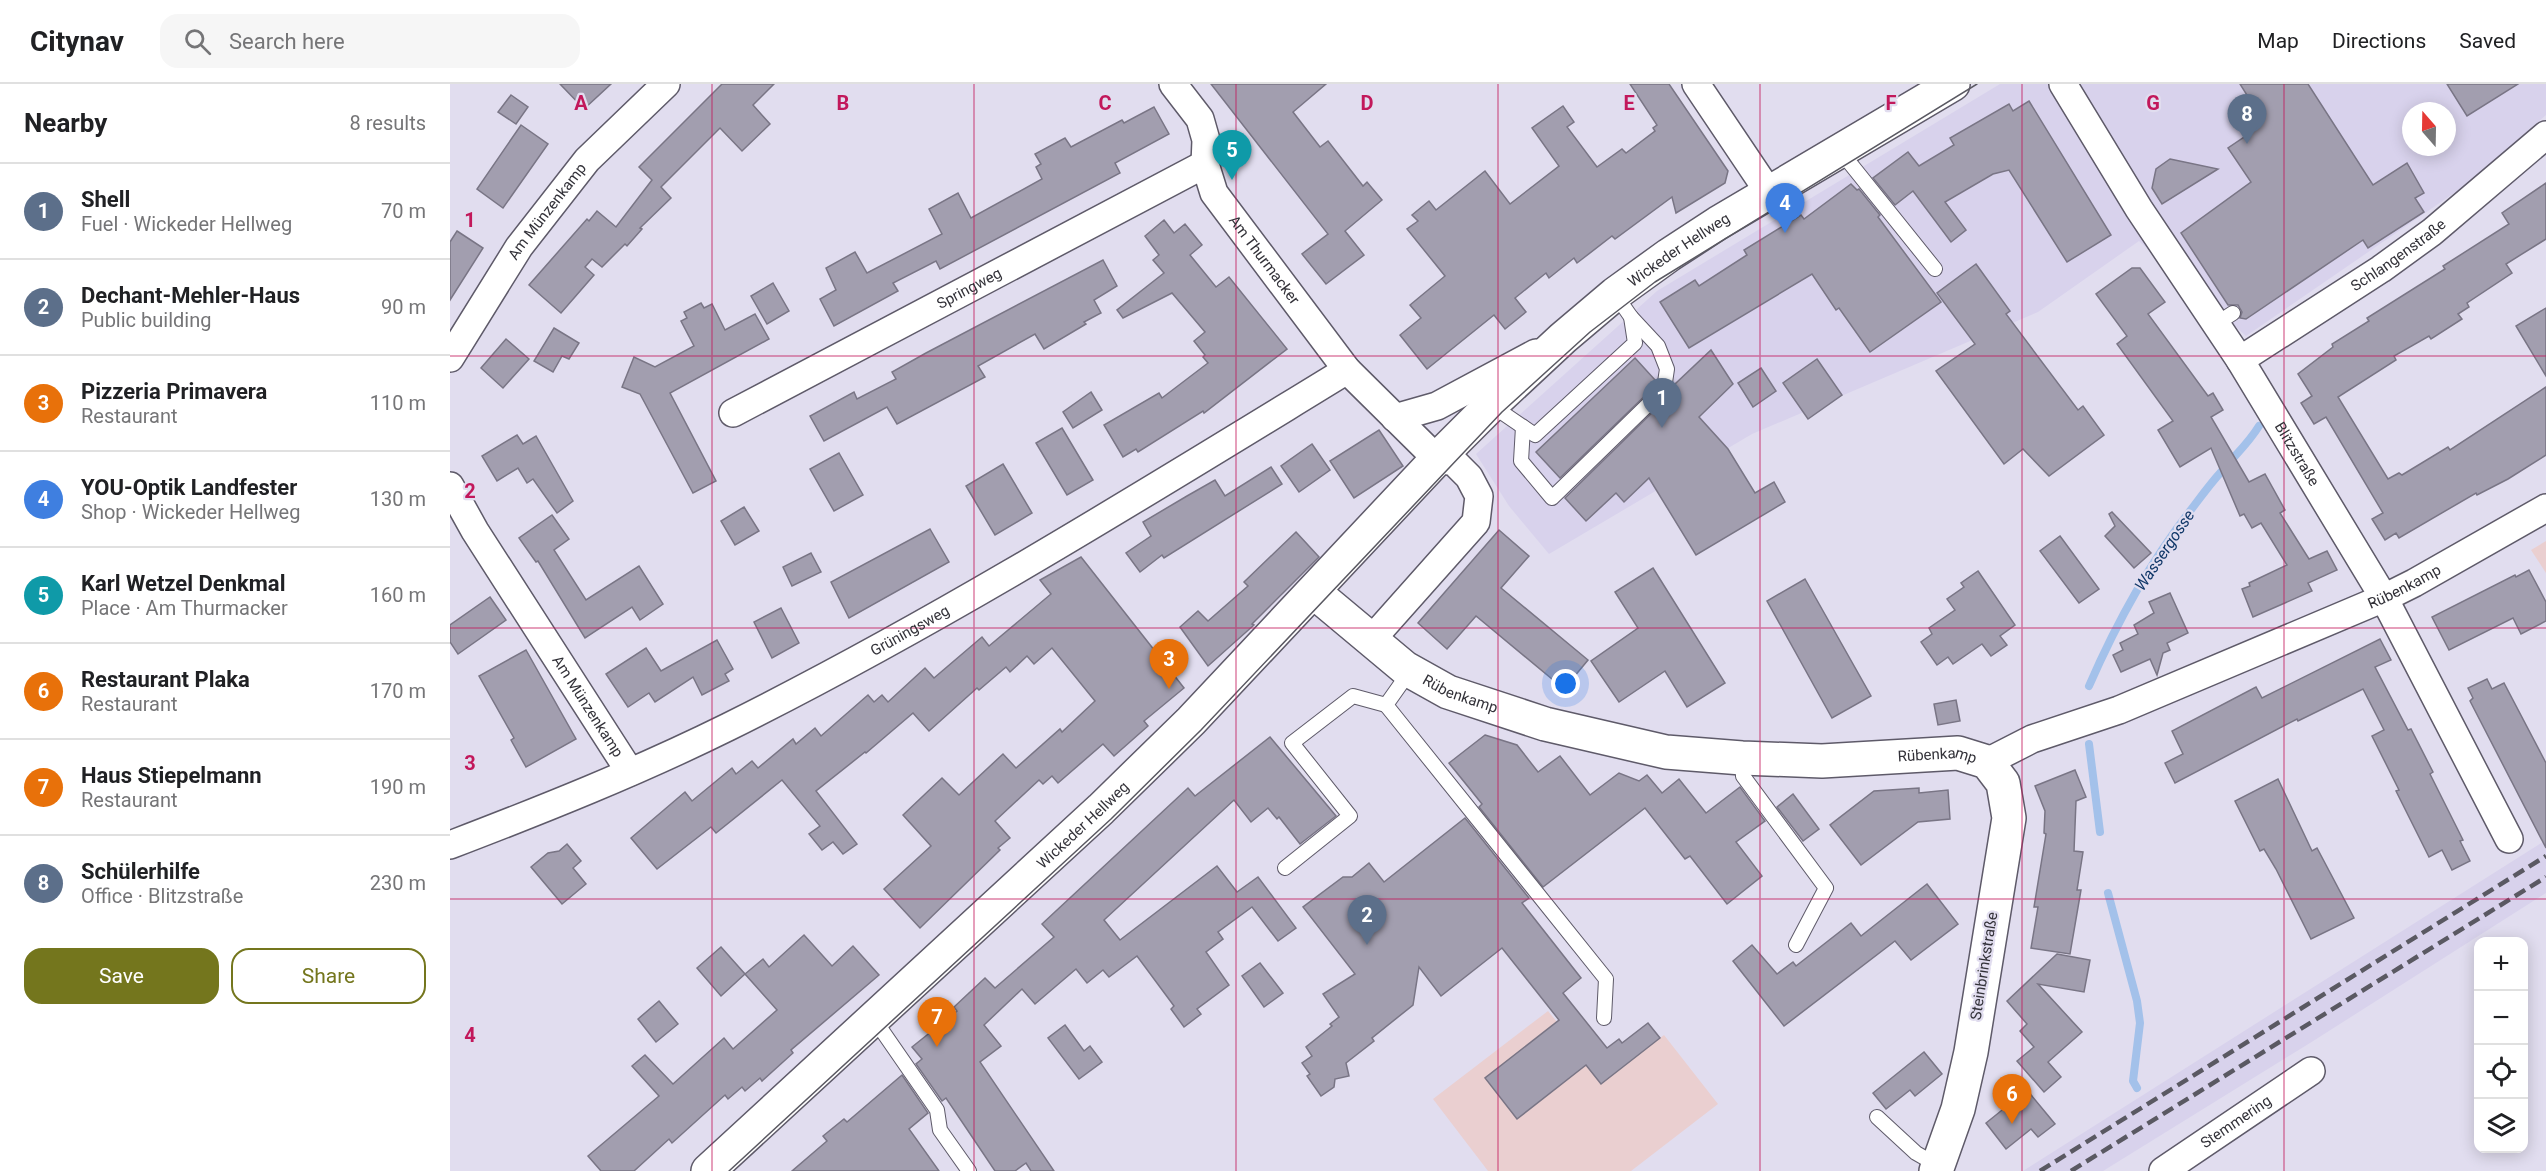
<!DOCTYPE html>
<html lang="en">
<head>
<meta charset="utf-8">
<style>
  body { margin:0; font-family:Roboto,sans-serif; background:#f6f6f6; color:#202124 }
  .controls { position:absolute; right:18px; bottom:18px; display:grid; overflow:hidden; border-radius:12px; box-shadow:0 3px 15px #0003 }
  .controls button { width:54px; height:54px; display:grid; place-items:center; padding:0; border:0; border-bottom:2px solid #e0e0e0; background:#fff; color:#202124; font:30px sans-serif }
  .compass { position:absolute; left:1952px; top:18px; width:54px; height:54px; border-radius:50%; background:#fff; box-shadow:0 3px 15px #0003; rotate:340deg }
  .you { position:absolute; left:1116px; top:600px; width:21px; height:21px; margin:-15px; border:4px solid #fff; border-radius:50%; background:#1a73e8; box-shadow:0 0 0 9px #1a73e833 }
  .badge { display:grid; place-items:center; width:39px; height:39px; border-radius:50%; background:#74761d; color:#fff; font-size:20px; font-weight:700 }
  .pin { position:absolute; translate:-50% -50px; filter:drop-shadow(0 2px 3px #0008) }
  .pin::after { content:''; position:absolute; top:32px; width:21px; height:18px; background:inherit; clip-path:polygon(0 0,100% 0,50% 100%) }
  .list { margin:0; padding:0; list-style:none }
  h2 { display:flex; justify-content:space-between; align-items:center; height:78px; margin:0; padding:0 24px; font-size:26px }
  h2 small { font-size:20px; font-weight:400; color:#757577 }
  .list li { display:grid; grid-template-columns:39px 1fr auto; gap:18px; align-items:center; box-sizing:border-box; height:96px; padding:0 24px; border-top:2px solid #e0e0e0 }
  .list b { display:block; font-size:22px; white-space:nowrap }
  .list p { margin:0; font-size:20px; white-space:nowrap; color:#757577 }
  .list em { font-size:20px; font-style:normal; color:#757577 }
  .actions { display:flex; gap:12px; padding:18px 24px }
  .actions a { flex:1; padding:14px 0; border:2px solid #74761d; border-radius:18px; text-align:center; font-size:21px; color:#74761d }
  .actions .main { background:#74761d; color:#fff }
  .icon { flex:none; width:33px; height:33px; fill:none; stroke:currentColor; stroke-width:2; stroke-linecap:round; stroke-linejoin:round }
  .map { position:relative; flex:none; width:2096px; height:1087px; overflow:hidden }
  header { display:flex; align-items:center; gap:36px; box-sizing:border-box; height:84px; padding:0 30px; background:#fff; border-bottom:2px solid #e0e0e0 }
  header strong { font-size:28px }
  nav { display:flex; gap:33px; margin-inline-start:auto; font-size:21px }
  .search { width:420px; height:54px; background:#f6f6f6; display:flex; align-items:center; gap:15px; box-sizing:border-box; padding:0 21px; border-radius:18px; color:#757577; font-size:22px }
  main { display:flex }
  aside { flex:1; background:#fff }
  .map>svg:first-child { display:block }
</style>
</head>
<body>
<header>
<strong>Citynav</strong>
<div class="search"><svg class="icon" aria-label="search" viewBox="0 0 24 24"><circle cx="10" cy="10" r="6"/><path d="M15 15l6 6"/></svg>Search here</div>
<nav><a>Map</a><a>Directions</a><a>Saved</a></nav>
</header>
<main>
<aside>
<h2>Nearby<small>8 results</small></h2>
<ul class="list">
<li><span class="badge" style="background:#5c6f8a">1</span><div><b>Shell</b><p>Fuel · Wickeder Hellweg</p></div><em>70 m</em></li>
<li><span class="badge" style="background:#5c6f8a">2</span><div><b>Dechant-Mehler-Haus</b><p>Public building</p></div><em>90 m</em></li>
<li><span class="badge" style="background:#e8710a">3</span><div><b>Pizzeria Primavera</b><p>Restaurant</p></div><em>110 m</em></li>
<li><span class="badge" style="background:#3f7fe0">4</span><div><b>YOU-Optik Landfester</b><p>Shop · Wickeder Hellweg</p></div><em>130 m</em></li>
<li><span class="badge" style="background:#0f9aa8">5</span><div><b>Karl Wetzel Denkmal</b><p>Place · Am Thurmacker</p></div><em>160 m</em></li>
<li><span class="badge" style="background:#e8710a">6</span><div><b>Restaurant Plaka</b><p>Restaurant</p></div><em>170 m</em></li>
<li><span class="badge" style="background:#e8710a">7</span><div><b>Haus Stiepelmann</b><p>Restaurant</p></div><em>190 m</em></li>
<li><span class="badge" style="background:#5c6f8a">8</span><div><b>Schülerhilfe</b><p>Office · Blitzstraße</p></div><em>230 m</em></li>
</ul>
<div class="actions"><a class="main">Save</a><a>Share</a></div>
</aside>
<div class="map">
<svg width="2096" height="1087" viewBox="0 0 2096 1087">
  <rect width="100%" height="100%" fill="#e1ddef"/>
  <g fill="#d8d2ec" fill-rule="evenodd">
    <path d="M1550,0H2096V31L2023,96L1796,252L1689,157L1588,228L1302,350L1099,470L1059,422L1026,370L1207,207ZM1961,27H1997V63H1961Z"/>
    <path d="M2096,756V809L1860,959L1653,1087H1573Z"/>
  </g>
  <g fill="#eacfd0">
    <path d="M2096,457V489L2081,466Z"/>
    <path d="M1125,924L1157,964L1169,955L1184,974L1214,951L1268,1020L1181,1087H1038L983,1015L1098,927L1107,938Z"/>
  </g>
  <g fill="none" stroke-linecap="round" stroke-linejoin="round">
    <g stroke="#a3c1ea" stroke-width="8">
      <path d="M1639,602C1666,540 1698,481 1740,427C1750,414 1760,400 1771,388C1784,372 1798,360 1809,342"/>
      <path d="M1639,660L1650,748"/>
      <path d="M1658,809L1687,917L1690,939L1683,997L1687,1004"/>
    </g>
  </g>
  <g fill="#a29eaf" stroke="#797585" stroke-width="1.5">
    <path d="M110,0H161L134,25Z"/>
    <path d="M272,0H324L303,21L320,40L292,67L270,44L211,103L221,114L190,144L192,145L177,162L175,160L152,183L142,175L135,183L144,191L111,229L79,201L137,135L139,137L147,127L166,143L202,96L189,83Z"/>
    <path d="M761,0H876L843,28L870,63L878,57L913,102L917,98L932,116L895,147L914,171L876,200L852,170L878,150Z"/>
    <path d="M1180,0H1219L1278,87L1275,99L1226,129L1222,113L1165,155L1162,152L1127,179L1124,174L1099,194L1096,189L1065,214L1076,228L1055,245L1044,231L977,285L950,251L971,234L960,221L995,192L957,145L968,137L962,131L979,117L986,126L1035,87L1060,120L1109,82L1082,44L1113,22L1124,38L1117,43L1147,83L1172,65L1176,69L1205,47L1203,44L1207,41Z"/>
    <path d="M1790,0H1858L1923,101L1957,79L1974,109L1965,114L1974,128L1918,164L1913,156L1796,235L1790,234L1792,228L1788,221H1778L1731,149L1801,98L1778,64L1803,47L1807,27Z"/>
    <path d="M1997,0H2068L2017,32Z"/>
    <path d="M61,11L78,23L66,40L48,28Z"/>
    <path d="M1579,17L1661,151L1617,178L1559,86L1543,90L1495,118L1516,146L1501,158L1463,107L1445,121L1423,94L1458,68L1469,82L1504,61L1500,54L1559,20L1563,27Z"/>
    <path d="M704,23L719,50L665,79L670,89L490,185L486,177L443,199L448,207L384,242L370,215L386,206L376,184L405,168L417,189L492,150L479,125L508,109L521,134L592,95L586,83L591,80L585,70L615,54L621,63L672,36L674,39Z"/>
    <path d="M71,41L98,60L53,124L27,105Z"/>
    <path d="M1720,75L1768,85L1712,120L1702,104L1706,85Z"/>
    <path d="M2096,99V155L2056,180L2062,189L2017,219L2019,223L2008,230L2012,235L1981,255L1979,252L1944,272L1946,276L1888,313L1938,395L1949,389L1952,391L1998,363L2000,366L2096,303V371L2058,395L2027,411L2026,409L1949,454L1946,449L1935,456L1922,435L1933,429L1876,333L1864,340L1851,319L1862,312L1848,290L1883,263L1882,260L1919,237L1917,234L1995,185L1993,182L2059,140L2052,129Z"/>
    <path d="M1401,100L1407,106L1409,105L1430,131L1428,133L1491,218L1420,268L1389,224L1386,226L1362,190L1239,264L1210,218L1245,196L1249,202L1297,171L1294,166L1351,131L1354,135Z"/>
    <path d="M714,136L724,149L735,140L752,161L740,171L766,203L779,193L837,265L754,329L753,327L688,368L686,365L673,373L654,341L709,309L712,314L758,279L753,273L755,271L744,257L755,248L722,209L673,234L667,226L714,189L703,176L709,171L695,152Z"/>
    <path d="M7,147L33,164L0,216V158Z"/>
    <path d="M653,176L667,202L644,216L651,229L634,238L636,240L594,265L585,250L528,282L535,293L447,340L437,323L374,357L360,332L404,308L407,315L446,295L442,288L476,269Z"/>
    <path d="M1526,180L1560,227L1556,230L1628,326L1633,322L1654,351L1599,392L1573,365L1554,380L1486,287L1525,260L1487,209Z"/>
    <path d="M1682,184H1690L1715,218L1698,230L1758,312L1763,309L1773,326L1761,333L1799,398L1815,390L1835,426L1830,429L1859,475L1877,467L1887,486L1858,499L1862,507L1803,533L1792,505L1800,502L1799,499L1837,481L1811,439L1802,444L1794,430L1790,432L1761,364L1730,383L1708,346L1723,337L1667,260L1677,252L1646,210Z"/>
    <path d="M323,199L339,227L317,240L301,212Z"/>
    <path d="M251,219L254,224L262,220L275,246L305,230L319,255L220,309L266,397L243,409L190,310L172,303L184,273L205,283L244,262L231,237L237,234L234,228Z"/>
    <path d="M2096,224V292L2066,242Z"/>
    <path d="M104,244L129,259L119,275L112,272L103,288L84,277Z"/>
    <path d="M56,255L79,275L53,304L31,284Z"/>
    <path d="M1261,266L1283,300L1249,333L1278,365L1305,409L1324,398L1335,418L1246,471L1199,394L1174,418L1166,409L1136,437L1115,414L1220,311L1224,301Z"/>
    <path d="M1185,274L1206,297V301L1110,394L1086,368Z"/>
    <path d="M1367,275L1392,311L1358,335L1333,299Z"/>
    <path d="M1311,284L1326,307L1303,323L1288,299Z"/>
    <path d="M641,308L652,326L623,344L613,328Z"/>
    <path d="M612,344L643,396L617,411L586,359Z"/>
    <path d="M929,346L953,382L904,414L880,377Z"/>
    <path d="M67,351L73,360L86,352L123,417L107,429L83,395L77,399L68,384L47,397L32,372Z"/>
    <path d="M862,360L880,386L849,408L831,382Z"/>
    <path d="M389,369L413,411L384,427L360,385Z"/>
    <path d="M553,380L582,429L545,451L516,402Z"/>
    <path d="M821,383L832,400L714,474L712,471L690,488L676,469L701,452L693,438L737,412L765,396L775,412Z"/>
    <path d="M294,423L309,447L285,461L271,437Z"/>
    <path d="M1662,428L1701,469L1684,484L1655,452L1665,442L1659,430Z"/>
    <path d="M102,431L119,455L104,466L136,516L189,482L213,520L190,536L182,523L135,554L88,477L86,478L69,454Z"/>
    <path d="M480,445L499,478L399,534L381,498Z"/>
    <path d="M1049,446L1079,472L1051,504L1138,576L1114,605L1026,532L997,565L968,539Z"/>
    <path d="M846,448L869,473L802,540L804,541L758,582L730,543L748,527L758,537L798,502L794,498Z"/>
    <path d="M1610,452L1649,505L1629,519L1590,467Z"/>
    <path d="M361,469L371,488L342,502L333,483Z"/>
    <path d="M631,473L734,604L694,637L698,642L664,672L653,660L608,699L602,692L593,700L589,696L545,737L560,754L548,764L550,766L470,844L434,805L481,762L453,731L492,694L509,711L553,670L566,684L610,645L612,648L645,617L602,564L584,580L577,572L560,588L556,583L529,606L527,604L479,647L463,629L416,669L415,668L366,707L407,760L393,770L383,758L372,766L359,750L370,742L332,696L266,749L261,743L207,785L181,754L235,708L242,717L282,684L286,690L302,677L308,684L343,655L346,660L365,644L371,652L418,611L424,618L432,611L438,618L475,584L484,594L532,553L539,562L601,510L590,496Z"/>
    <path d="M1203,484L1275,599L1237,623L1215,587L1169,618L1141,577L1188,544L1165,508Z"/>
    <path d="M2079,486L2096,518V537L2071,550L2063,534L1999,566L1982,533L2065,491L2066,493Z"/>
    <path d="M1528,487L1565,541L1550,552L1557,561L1541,572L1532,560L1503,580L1498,573L1487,581L1471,558L1482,550L1479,544L1505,526L1497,515L1514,503L1511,499Z"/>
    <path d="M1355,495L1421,612L1382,634L1317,517Z"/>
    <path d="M1720,509L1738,549L1717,559L1720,566L1713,569L1707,591L1700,575L1671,588L1663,571L1673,566L1670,559L1688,550L1684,541L1704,529L1699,518Z"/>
    <path d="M40,513L56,536L8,570L0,558V541Z"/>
    <path d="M331,524L349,559L322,574L304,538Z"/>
    <path d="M1930,555L1941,576L1925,583L1958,646L1961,645L1983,688L1980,690L2013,756L2010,757L2020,777L2002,786L1992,766L1979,773L1946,707L1949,706L1922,652L1934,646L1913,605L1848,637L1847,635L1725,699L1715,679L1733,670L1722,647L1806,603L1812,614Z"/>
    <path d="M267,556L283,585L275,590L279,597L252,611L243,593L205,618L199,609L178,623L156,590L196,564L211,587Z"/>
    <path d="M76,566L126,655L76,683L61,656L64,654L29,592Z"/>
    <path d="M2037,595L2042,605L2054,599L2096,679V764L2020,617L2023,614L2018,604Z"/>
    <path d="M1506,616L1510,637L1488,641L1484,620Z"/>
    <path d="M1035,651L1067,661L1088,688L1110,672L1140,711L1169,689L1189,697L1197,691L1212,709L1229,695L1256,729L1290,703L1315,737L1286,758L1312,792L1277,820L1240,772L1235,775L1195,724L1093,803L1029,723L1032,720L999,679Z"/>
    <path d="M820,653L886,732L850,760L829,733L827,735L818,724L801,738L784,716L654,836L670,856L767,782L787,808L808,793L846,844L828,857L802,823L768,848L773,855L756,868L779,901L747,925L751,930L734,943L721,925L724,922L687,872L659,893L653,886L637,899L626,885L585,920L572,905L534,941L551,962L530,978L604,1087H581L576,1079L565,1087H545L496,1014L492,1017L466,980L472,975L462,963L507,927L504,923L535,894L545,904L604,853L592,840L738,704L745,712Z"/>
    <path d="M1625,686L1636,713L1626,717L1624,767L1633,768L1627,806H1631L1620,870L1581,864L1588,823H1584L1596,750L1594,749L1595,727L1585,702Z"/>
    <path d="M1828,695L1862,767L1867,764L1904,834L1861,855L1826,785L1814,765L1810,767L1785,717Z"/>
    <path d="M1469,704V709L1498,706L1500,735L1468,738L1411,781L1380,741L1424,707Z"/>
    <path d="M1343,710L1369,745L1353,757L1327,723Z"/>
    <path d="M1015,734L1079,814L1072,819L1131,894L1113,909L1157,964L1169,955L1172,959L1198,939L1210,954L1151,1000L1136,981L1067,1035L1035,994L1109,936L1052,864L991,912L969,883L963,921L922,954L924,957L896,979L899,992L885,995L884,1003L871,1012L857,992L860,990L852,979L862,972L856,963L882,942L880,940L889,933L873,910L905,890L853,823L893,793H902L919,779L934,798Z"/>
    <path d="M117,760L131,777L123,784L136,800L112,820L81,783L98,769L109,767Z"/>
    <path d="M1477,800L1508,840L1461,876L1445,857L1334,942L1283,877L1302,861L1327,890L1343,878L1346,882L1401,839L1411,852Z"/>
    <path d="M354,851L382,882L403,862L429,891L341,966L343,969L312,997L310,994L295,1007L292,1003L278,1015L275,1011L222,1059L219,1055L184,1087H151L138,1072L209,1012L182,982L195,971L223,1000L274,954L283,965L327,926L295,890L313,875L319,883Z"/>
    <path d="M271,863L295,890L271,912L247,884Z"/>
    <path d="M1607,870L1640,876L1634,908L1588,900L1632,948L1598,978L1611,993L1594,1008L1567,977L1584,963L1570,947L1577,940L1557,917Z"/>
    <path d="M810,879L833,909L814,923L792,892Z"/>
    <path d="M209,917L228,940L206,958L188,935Z"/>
    <path d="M615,941L634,967L640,962L652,978L629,995L598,954Z"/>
    <path d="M1474,968L1492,990L1465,1012L1460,1006L1436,1025L1423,1009Z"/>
    <path d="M452,991L478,1029L459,1045L489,1087H342L377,1057L373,1052L394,1035L397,1038Z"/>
    <path d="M1577,1006L1605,1040L1588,1053L1581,1045L1556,1065L1536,1039Z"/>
  </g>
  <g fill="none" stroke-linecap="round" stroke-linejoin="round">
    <defs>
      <g id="lane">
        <path d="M1391,68L1485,185"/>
        <path d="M1766,240L1783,229"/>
        <path d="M1041,321L1085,351L1185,259L1181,233L1165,210"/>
        <path d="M1073,343L1071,377L1102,414L1214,305L1217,285L1208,262L1181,233"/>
        <path d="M960,587L936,621L1156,895L1154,934"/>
        <path d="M1292,674L1293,692L1376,804L1346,861"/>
        <path d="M835,784L900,732L842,659L903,612L936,621"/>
        <path d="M424,935L487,1026L490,1046L519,1087"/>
        <path d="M1427,1033L1466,1069L1487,1081"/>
      </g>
      <g id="street">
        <path id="s1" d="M723,0L750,35L756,56L755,80L764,109L897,286L987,375L1004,378L1019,393L1029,412L1026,438L921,556"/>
        <path d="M1246,0L1320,110"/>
        <path id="s2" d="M1613,0L1689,125L1790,276L1934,514L2059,755"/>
        <path id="s3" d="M0,274L69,163L137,76L216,0"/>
        <path id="s4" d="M1790,276L1931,185L1982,148L2096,51"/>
        <path id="s5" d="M283,329L755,80"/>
        <path d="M945,334L987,322L1086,269"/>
        <path id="s6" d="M0,402L25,447L180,688"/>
        <path id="s7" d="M1537,678L1582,655L1669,626L1934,514L1964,499L2096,424"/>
        <path id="s8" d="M0,761C94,725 187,688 278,643C491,537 694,410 897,286"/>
        <path id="s9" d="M1713,1087L1861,987"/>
      </g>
      <g id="secondary">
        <path id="s10" d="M864,508L955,584L998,608L1095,640L1216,668L1292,674L1372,677L1508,669L1537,678L1553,699L1559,734L1521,968L1508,1025L1486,1087"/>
        <path id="s11" d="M258,1087L651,725L741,637L987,375L1041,321L1113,254L1165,210L1219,171L1268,139L1503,0"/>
      </g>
    </defs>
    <use href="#lane" stroke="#5e5a69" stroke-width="16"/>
    <use href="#street" stroke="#5e5a69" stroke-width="30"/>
    <use href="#secondary" stroke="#5e5a69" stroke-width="36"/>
    <use href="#lane" stroke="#fff" stroke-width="14"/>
    <use href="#street" stroke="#fff" stroke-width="27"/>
    <use href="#secondary" stroke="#fff" stroke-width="33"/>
    <path stroke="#5a5962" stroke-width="1.5" d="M279,1087L661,735L751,646L1052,328L1140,248L1205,198L1527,0"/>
    <g stroke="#5a5962" stroke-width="4.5" stroke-dasharray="12 6" stroke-linecap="butt">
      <path d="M1590,1087L2096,772"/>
      <path d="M1621,1087L2096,793"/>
    </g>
  </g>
  <path fill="none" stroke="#c2185b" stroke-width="1.5" stroke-opacity="0.55" d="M262,0V1087M524,0V1087M786,0V1087M1048,0V1087M1310,0V1087M1572,0V1087M1834,0V1087M0,272H2096M0,544H2096M0,815H2096"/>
  <g text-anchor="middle" stroke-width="4.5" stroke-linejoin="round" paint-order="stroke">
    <g font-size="15" fill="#333239" stroke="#e1ddef">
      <text dy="5" stroke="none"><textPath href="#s3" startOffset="176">Am Münzenkamp</textPath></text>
      <text dy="5" stroke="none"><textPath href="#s11" startOffset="1340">Wickeder Hellweg</textPath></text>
      <text dy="5" stroke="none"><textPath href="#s4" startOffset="190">Schlangenstraße</textPath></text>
      <text dy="5" stroke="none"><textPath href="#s1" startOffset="204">Am Thurmacker</textPath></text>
      <text dy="5" stroke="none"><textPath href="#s5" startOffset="267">Springweg</textPath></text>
      <text dy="5" stroke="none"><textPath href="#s2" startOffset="438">Blitzstraße</textPath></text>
      <text dy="5" stroke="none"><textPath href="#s7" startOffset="453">Rübenkamp</textPath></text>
      <text dy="5" stroke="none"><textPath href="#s8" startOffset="508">Grüningsweg</textPath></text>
      <text dy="5" stroke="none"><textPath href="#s10" startOffset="180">Rübenkamp</textPath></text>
      <text dy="5" stroke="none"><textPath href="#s6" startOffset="260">Am Münzenkamp</textPath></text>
      <text dy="5" stroke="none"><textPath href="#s10" startOffset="666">Rübenkamp</textPath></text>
      <text dy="5" stroke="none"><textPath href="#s11" startOffset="510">Wickeder Hellweg</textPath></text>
      <text transform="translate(1534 882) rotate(-81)" y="5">Steinbrinkstraße</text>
      <text dy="5" stroke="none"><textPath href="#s9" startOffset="88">Stemmering</textPath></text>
    </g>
    <g font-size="16" font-style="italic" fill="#103768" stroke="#e1ddef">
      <text transform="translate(1714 466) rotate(-56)" y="6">Wassergosse</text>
    </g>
  </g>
  <g font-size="20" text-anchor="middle" font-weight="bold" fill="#c2185b" stroke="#e1ddef" stroke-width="4.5" stroke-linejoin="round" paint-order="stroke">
    <text x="131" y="26">A</text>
    <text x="393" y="26">B</text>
    <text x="655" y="26">C</text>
    <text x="917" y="26">D</text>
    <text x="1179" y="26">E</text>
    <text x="1441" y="26">F</text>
    <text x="1703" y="26">G</text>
    <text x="20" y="143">1</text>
    <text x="20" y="414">2</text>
    <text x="20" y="686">3</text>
    <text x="20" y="958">4</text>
  </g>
</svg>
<div class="controls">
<button>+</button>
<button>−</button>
<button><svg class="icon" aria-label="locate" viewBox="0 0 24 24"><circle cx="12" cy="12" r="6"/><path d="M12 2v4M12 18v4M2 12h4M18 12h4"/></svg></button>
<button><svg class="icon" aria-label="layers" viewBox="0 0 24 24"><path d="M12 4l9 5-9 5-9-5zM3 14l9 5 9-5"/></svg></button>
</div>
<svg class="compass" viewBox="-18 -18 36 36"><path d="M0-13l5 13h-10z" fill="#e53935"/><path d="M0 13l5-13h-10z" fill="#757577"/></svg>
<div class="you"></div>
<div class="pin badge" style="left:1212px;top:344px;background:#5c6f8a">1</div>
<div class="pin badge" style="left:917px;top:861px;background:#5c6f8a">2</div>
<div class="pin badge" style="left:719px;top:605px;background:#e8710a">3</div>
<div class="pin badge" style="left:1335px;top:149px;background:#3f7fe0">4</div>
<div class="pin badge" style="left:782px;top:96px;background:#0f9aa8">5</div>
<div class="pin badge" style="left:1562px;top:1040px;background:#e8710a">6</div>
<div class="pin badge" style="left:487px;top:963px;background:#e8710a">7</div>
<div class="pin badge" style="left:1797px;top:60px;background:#5c6f8a">8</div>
</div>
</main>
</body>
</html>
